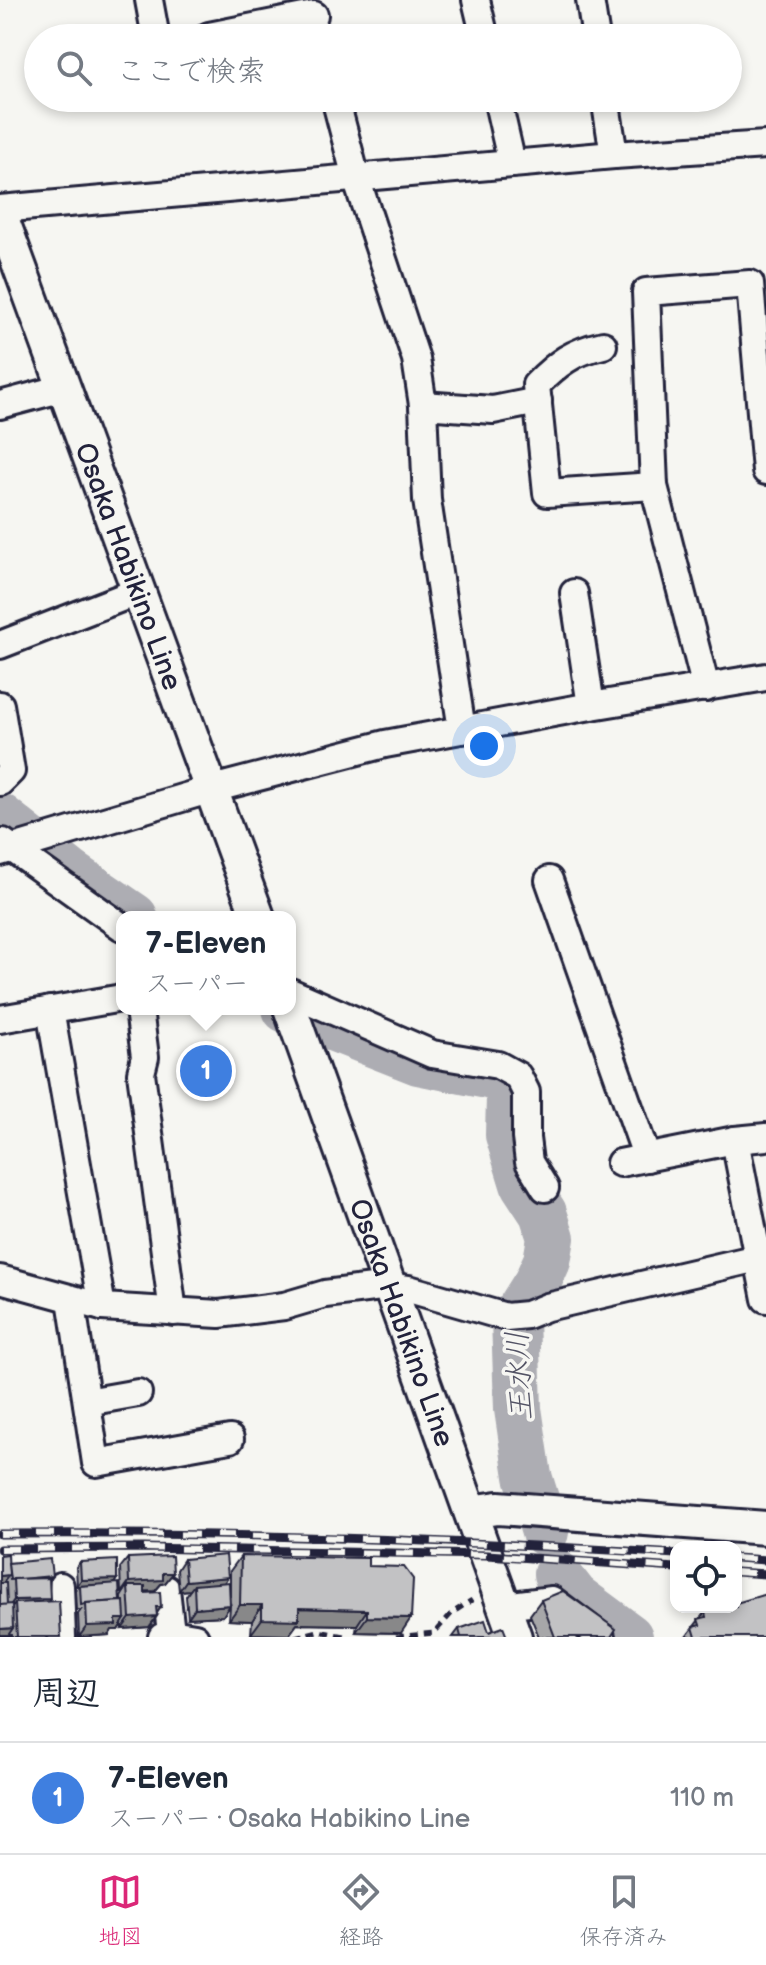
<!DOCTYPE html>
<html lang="ja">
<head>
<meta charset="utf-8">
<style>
  body { margin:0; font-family:"Balsamiq Sans","Klee One",sans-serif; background:#f2f2f3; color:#1f2937 }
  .controls { position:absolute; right:24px; bottom:24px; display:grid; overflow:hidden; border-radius:16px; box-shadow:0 4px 12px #0003 }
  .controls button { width:72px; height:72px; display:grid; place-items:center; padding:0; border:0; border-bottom:2px solid #e0e1e3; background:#fff; color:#1f2937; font:40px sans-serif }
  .you { position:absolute; left:484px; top:746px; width:28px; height:28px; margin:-20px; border:6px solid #fff; border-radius:50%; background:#1a73e8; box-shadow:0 0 0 12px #1a73e833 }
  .badge { display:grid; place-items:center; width:52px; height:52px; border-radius:50%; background:#db2777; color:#fff; font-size:26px; font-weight:700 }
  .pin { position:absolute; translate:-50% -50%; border:4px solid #fff; box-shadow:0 2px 8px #0006 }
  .popup { position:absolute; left:116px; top:911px; width:180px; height:104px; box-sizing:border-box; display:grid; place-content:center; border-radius:16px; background:#fff; filter:drop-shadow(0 2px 6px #0005); font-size:26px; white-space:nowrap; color:#747a83 }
  .popup b { font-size:30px; color:#1f2937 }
  .popup::after { content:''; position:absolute; left:50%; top:100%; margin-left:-16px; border:16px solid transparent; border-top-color:#fff }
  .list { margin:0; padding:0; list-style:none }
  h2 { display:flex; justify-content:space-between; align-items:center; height:104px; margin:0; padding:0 32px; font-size:34px }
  h2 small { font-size:26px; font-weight:400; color:#747a83 }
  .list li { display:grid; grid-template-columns:52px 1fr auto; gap:24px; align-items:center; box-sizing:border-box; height:112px; padding:0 32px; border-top:2px solid #e0e1e3 }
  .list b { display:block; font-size:30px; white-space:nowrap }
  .list p { margin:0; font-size:26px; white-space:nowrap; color:#747a83 }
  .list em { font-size:26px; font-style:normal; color:#747a83 }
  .icon { flex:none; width:44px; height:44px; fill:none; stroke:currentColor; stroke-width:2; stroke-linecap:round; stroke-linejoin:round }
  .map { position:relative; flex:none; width:766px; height:1637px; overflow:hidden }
  .search { position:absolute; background:#fff; box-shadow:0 4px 12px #0003; left:24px; right:24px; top:24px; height:88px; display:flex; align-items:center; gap:20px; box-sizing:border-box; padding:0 28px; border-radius:44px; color:#747a83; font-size:30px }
  .sheet { height:216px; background:#fff }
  nav { display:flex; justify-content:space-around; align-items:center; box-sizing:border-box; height:112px; border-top:2px solid #e0e1e3; background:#fff; font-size:22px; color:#747a83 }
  nav a { display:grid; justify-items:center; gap:4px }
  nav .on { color:#db2777 }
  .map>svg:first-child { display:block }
</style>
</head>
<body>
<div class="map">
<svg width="766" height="1637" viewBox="0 0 766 1637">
  <rect width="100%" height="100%" fill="#f6f6f2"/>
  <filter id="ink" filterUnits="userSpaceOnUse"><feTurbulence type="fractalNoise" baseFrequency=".0125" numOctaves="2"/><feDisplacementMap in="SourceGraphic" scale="16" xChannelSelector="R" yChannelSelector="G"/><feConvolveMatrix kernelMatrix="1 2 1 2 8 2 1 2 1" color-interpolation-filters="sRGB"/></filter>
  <g filter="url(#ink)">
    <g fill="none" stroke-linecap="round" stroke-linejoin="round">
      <g stroke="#adadb3" stroke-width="48">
        <path d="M0,817L70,873L134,917"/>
        <path d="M286,1009L418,1061L492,1076L506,1083L510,1097L509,1135L524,1184L543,1213L551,1238L547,1261L537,1283L515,1318L518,1409L528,1476L545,1532"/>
        <path d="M557,1574L575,1597L629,1637"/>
      </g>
      <defs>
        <g id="minor">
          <path d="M149,0L156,38"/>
          <path d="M476,0L485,38"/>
          <path d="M590,0L596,38"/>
          <path d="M209,36L314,15"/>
          <path d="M335,98L356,178L416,359L423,405L427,500L462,730"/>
          <path d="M497,98L512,164"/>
          <path d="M605,98L614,155"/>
          <path d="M0,209L614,155L766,145"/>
          <path d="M603,345C572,352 558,363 536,385L547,493L654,486"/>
          <path d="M0,405L64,388"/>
          <path d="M423,405L493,410L538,401"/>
          <path d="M574,593L591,706"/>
          <path d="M0,645L139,591"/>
          <path d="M706,688L654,486L646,292L750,284L766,471"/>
          <path d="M0,705L11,771L0,782"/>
          <path d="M3,842L122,927"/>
          <path d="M0,852L212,789L385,744L591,706L766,677"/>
          <path d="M549,880L647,1158"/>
          <path d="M290,992L432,1054L498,1065L518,1076L526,1092V1138L529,1162L545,1188"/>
          <path d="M139,1009L145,1057L141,1073L173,1312"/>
          <path d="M50,1010L102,1307"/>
          <path d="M0,1019L122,998"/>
          <path d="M735,1140L766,1299"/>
          <path d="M620,1163L735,1140L766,1137"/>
          <path d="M0,1279L102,1307L219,1314L284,1306L325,1294L389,1286L409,1289L506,1317L527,1315L547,1307L766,1256"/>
          <path d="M71,1299L96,1463L230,1439"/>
          <path d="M87,1402L138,1393"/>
          <path d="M60,1586L62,1637"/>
          <path d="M166,1589L171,1633"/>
          <path d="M504,1606L552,1600L601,1637"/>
          <path d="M162,1637L171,1633L195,1637"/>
        </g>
        <g id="major">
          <path id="s1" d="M0,213L258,917"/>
          <path id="s2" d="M290,1008L515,1637"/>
          <path d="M471,1512L498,1508L766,1528"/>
        </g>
      </defs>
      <use href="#minor" stroke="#22223b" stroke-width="32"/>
      <use href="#major" stroke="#22223b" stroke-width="38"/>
      <g stroke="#22223b" stroke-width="5" stroke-dasharray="8 6" stroke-linecap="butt">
        <path d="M295,1637L318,1631L349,1637"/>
        <path d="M396,1637L434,1633L452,1613L472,1600"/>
      </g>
      <use href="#minor" stroke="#f6f6f2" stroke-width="26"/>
      <use href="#major" stroke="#f6f6f2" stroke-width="32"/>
      <defs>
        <g id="rail">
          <path d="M0,1534C226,1532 451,1540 676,1554"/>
          <path d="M0,1549L143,1548L487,1555L676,1568"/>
          <path d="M736,1558L766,1560"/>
          <path d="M736,1572L766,1574"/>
        </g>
      </defs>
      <use href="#rail" stroke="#22223b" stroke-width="9"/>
      <use href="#rail" stroke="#f6f6f2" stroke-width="6" stroke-dasharray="18" stroke-linecap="butt"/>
    </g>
    <g fill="#a7a7a9" stroke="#22223b" stroke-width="2">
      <path d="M0,1555L8,1563L52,1576L50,1579L48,1602L61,1637H0Z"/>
      <path d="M241,1556L368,1566L401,1633L356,1632L357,1625L297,1624L289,1635L251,1634L252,1621L229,1620L230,1606L223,1616L188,1618L186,1596L190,1590L179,1591L177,1570L184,1559L224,1583L230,1597V1571Z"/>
      <path d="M128,1558L173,1573L165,1583L161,1584L155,1591L145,1592L161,1607L157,1613V1616L149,1627L122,1629V1624L118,1630H112L109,1635L79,1637L78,1614L81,1610H77L76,1591L79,1586H77L76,1567L80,1562L117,1579L114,1583L121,1601V1597L124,1592L121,1593L120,1568Z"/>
      <path d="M541,1600L611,1637H539L530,1615Z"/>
      <path d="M705,1612L766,1637H686Z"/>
      <path d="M459,1629L489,1632L507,1637H453Z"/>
    </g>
    <g fill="#888889" stroke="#22223b" stroke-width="2">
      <path d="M163,1573H173L165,1583L161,1584L155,1591L129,1592L128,1586L124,1592L121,1593L129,1582Z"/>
      <path d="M9,1575L1,1586H0V1576Z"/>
      <path d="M228,1577L221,1587L194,1585L190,1590L179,1591L186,1581Z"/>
      <path d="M117,1579L113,1585L77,1586L81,1580Z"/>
      <path d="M50,1599L43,1610L15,1603L10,1611H6L14,1600Z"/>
      <path d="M230,1605L223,1616L188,1618L195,1608Z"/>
      <path d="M240,1605H262L252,1621L229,1620Z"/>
      <path d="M156,1607H161L154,1617L157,1616L149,1627L122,1629L130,1618Z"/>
      <path d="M299,1608L367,1610L357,1625L297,1624L289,1635L251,1634L262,1619Z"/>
      <path d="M367,1617L411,1618L401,1633L356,1632Z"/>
      <path d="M116,1619H125L118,1630H112L109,1635L79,1637L87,1626Z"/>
      <path d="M13,1628L7,1637H0V1629Z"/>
    </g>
    <g fill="#c2c2c4" stroke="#22223b" stroke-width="2">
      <path d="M8,1554L9,1575L0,1576V1555Z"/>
      <path d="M226,1555L228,1577L186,1581L184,1559Z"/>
      <path d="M172,1556L173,1573H163V1580L129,1582L128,1558Z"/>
      <path d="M241,1556L368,1558V1566L404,1567L413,1579L411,1618L367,1617V1610L299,1608V1620L262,1619V1605H240Z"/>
      <path d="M50,1559L52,1576L10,1580L8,1563Z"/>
      <path d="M117,1560V1579L81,1580L80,1562Z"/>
      <path d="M49,1578L50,1599L14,1600L13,1579Z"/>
      <path d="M229,1582L230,1605L195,1608L194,1585Z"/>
      <path d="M0,1583H6L7,1605H0Z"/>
      <path d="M119,1583L120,1601L86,1603V1604L81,1605L80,1586Z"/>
      <path d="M128,1586H145V1593L160,1592L161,1607H156L157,1616L130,1618Z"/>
      <path d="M563,1591L616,1629L611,1637H555L541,1600Z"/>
      <path d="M766,1594V1637H696L693,1627L700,1625L698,1619L706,1617L705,1612L722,1607H736V1603Z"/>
      <path d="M59,1601L61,1637H17L15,1603Z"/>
      <path d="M124,1601L125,1619H116V1625L87,1626L86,1603Z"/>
      <path d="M12,1604L13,1628L0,1629V1605Z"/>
      <path d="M485,1620L489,1632L503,1627L507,1637H461L459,1629Z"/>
      <rect x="0" y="1635" width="12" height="2"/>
    </g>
  </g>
  <g text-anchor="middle" stroke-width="7" stroke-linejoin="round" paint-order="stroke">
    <g font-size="28" fill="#22223b" stroke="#f6f6f2">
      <text dy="10" stroke="none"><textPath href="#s1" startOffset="376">Osaka Habikino Line</textPath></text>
      <text dy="10" stroke="none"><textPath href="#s2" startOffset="334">Osaka Habikino Line</textPath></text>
    </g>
    <g font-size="30" font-style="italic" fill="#535365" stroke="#f6f6f2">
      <text transform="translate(519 1376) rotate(-93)" y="10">王水川</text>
    </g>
  </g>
</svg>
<div class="controls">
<button><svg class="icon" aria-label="locate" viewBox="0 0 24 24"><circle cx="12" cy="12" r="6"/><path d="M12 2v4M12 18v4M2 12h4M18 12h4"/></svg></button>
</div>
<div class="you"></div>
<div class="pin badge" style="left:206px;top:1071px;background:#3f7fe0">1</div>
<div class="popup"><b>7-Eleven</b>スーパー</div>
<div class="search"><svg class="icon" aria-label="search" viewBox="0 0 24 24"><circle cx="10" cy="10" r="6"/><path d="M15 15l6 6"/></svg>ここで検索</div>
</div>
<section class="sheet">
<h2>周辺<small></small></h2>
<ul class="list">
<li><span class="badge" style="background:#3f7fe0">1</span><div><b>7-Eleven</b><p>スーパー · Osaka Habikino Line</p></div><em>110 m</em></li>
</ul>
</section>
<nav>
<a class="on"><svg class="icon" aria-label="map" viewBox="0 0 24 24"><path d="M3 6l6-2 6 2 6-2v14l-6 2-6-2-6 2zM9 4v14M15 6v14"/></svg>地図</a>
<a><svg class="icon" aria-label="directions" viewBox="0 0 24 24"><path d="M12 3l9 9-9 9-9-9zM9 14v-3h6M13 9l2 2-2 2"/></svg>経路</a>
<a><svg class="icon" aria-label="saved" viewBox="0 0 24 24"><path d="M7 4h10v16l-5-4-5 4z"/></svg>保存済み</a>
</nav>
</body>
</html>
